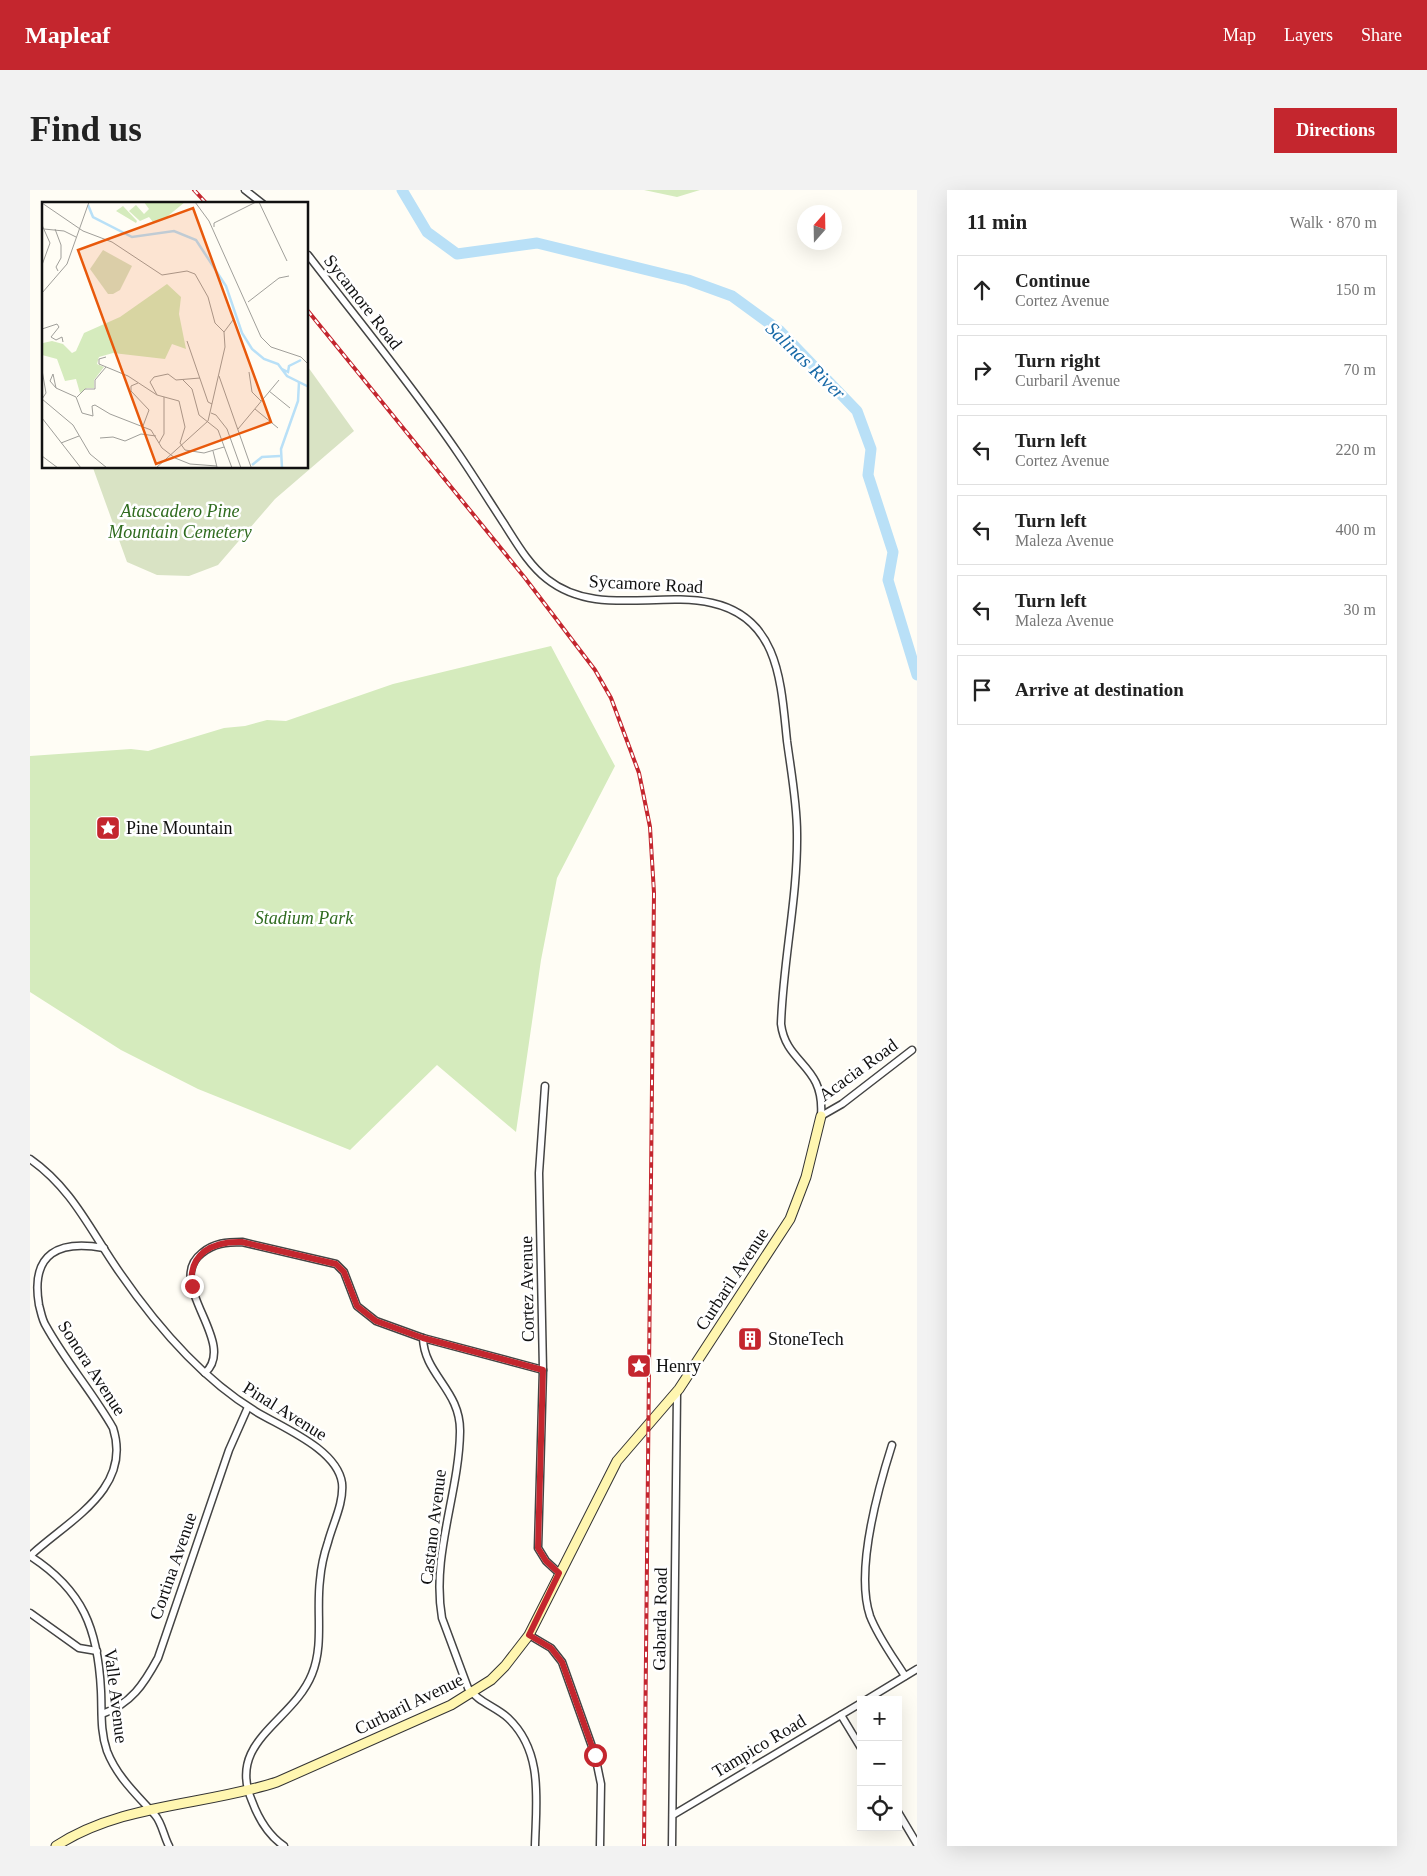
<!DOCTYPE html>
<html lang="en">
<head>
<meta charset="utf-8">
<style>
  body { margin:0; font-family:"Times New Roman",serif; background:#f2f2f2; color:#222 }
  .controls { position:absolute; right:15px; bottom:15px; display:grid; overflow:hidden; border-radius:0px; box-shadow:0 5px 20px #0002 }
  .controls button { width:45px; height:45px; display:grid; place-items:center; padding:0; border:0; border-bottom:1px solid #e0e0e0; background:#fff; color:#222; font:25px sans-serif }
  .compass { position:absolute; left:767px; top:15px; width:45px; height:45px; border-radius:50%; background:#fff; box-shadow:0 5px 20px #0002; rotate:20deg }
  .stop { position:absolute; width:15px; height:15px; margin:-11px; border:4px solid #c4262e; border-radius:50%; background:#fff }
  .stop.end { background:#c4262e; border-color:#fff; box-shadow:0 1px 5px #0008 }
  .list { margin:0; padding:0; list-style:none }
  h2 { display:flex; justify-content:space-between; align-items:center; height:65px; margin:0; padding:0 20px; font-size:21px }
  h2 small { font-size:16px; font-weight:400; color:#767676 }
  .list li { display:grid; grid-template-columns:32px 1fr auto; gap:15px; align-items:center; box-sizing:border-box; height:70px; margin:0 10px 10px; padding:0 10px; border:1px solid #e0e0e0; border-radius:0px }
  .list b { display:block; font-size:19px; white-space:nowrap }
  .list p { margin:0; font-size:16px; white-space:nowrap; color:#767676 }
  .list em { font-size:16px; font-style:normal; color:#767676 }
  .icon { flex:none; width:28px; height:28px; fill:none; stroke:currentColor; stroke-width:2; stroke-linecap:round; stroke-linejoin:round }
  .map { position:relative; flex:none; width:887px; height:1656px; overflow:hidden; border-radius:0px }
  header { display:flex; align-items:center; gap:30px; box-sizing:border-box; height:70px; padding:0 25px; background:#c4262e; color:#fff }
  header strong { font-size:24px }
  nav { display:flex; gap:28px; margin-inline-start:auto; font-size:18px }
  .intro { display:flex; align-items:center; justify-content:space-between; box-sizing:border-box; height:120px; padding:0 30px }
  h1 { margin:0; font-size:35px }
  .button { padding:12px 22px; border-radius:0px; background:#c4262e; color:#fff; font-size:18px; font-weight:700 }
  main { display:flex; gap:30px; padding:0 30px }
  aside { flex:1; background:#fff; border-radius:0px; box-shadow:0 5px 20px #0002 }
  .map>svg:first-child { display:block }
</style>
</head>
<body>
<header>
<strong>Mapleaf</strong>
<nav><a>Map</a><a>Layers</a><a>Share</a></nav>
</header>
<div class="intro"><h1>Find us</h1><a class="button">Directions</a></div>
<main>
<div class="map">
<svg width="887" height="1656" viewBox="0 0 887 1656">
  <rect width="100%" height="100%" fill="#fffdf5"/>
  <g fill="#d5ebbd">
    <path d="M614,0H670L647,7Z"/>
    <path d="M521,456L585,576L527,688L511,770L486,942L407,875L320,960L168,899L91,860L0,802V566L101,559L118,561L194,538L215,536L237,530L256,531L363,494Z"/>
  </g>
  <path fill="#d9e3c4" d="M278,177L324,241L245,309L188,375L159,386L127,385L97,372L63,278H278Z"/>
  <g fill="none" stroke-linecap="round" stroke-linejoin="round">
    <path stroke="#b9e0f7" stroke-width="11" d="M372,0L397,42L427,64L507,53L658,90L702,106L750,141L827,221L841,259L838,285L863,362L858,390L887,485"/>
    <defs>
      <g id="street">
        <path d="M215,0L233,14"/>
        <path d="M278,65C328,130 381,194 428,263C443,285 458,309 473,332C486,352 498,374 517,389C565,427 627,401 682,413C750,428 751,495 757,551C761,581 767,613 767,643C768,707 753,770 751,834C756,875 795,874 791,926"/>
        <path d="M515,896L509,983L513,1180L508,1358L516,1371L529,1383"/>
        <path d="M791,926L812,914L882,860"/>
        <path d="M0,969C43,999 61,1042 90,1083C126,1135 171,1188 225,1221C253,1238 307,1259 312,1293C314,1313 303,1333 298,1352C294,1364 291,1377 290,1390C286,1421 294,1455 282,1484C263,1532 196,1551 222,1611C229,1630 238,1645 254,1656"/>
        <path d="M393,1148C394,1185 431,1200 430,1242C429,1304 401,1365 412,1428L438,1498C448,1512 466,1517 478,1528C514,1562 506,1611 505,1656"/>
        <path d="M175,1183C209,1152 133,1093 172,1063C184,1053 197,1052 212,1052L306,1074L314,1082L327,1116L346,1131L393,1148L513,1180"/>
        <path d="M862,1255C848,1299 825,1381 840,1426C848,1447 863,1467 875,1486"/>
        <path d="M0,1366C37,1331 103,1300 83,1238C63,1203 36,1172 16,1136C12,1130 11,1122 9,1115C0,1062 30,1050 74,1058"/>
        <path d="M0,1366C53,1400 68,1439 71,1501C72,1521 70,1541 77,1561C87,1587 107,1605 125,1625C132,1633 134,1647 139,1656"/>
        <path d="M0,1423L49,1458L67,1461"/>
        <path d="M499,1445L521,1458L532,1472L565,1565L571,1594L570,1656"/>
        <path d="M836,1510L887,1479"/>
        <path d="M72,1524C101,1514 114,1494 128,1468L199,1260L218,1217"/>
        <path d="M811,1525L831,1558"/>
        <path d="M868,1622L887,1654"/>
        <path d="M643,1625L831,1513"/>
        <path d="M642,1656L647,1203"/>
      </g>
      <path id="secondary" d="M26,1656C92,1613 174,1616 247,1592L421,1515L461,1490L475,1476L499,1445L587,1271L649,1199L760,1029L776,987L791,926"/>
    </defs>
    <use href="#street" stroke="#444" stroke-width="9"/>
    <use href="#secondary" stroke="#333" stroke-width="11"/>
    <use href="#street" stroke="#fff" stroke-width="6"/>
    <use href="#secondary" stroke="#fff6b0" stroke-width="9"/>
    <defs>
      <g id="rail">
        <path d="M164,0L177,14"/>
        <path d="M278,121L495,388L565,480L581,508L609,583L620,637L624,703L614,1656"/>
      </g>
    </defs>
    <use href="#rail" stroke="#c4262e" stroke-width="4"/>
    <use href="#rail" stroke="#fff" stroke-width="2" stroke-dasharray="5.5" stroke-linecap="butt"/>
  </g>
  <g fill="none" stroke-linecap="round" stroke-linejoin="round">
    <path stroke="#c4262e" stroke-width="6" d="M162,1096C158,1063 183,1051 212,1052L306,1074L314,1082L327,1116L346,1131L393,1148L513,1180L508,1358L516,1371L529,1383L499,1445L521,1458L532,1472L565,1565"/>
  </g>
  <defs>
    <symbol id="sight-square" viewBox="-11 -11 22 22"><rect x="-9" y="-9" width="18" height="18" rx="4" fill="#c4262e" stroke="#fff"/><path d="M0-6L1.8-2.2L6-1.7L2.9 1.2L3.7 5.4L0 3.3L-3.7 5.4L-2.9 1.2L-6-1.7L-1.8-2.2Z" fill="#fff"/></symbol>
    <symbol id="building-square" viewBox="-11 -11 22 22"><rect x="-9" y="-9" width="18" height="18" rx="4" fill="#c4262e" stroke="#fff"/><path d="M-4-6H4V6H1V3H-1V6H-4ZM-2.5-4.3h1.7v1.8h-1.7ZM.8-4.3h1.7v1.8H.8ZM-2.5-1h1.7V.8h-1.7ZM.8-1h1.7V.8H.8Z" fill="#fff"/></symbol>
  </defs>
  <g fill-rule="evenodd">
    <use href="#sight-square" x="64" y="624" width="28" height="28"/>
    <use href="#building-square" x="706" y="1135" width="28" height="28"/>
    <use href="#sight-square" x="595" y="1162" width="28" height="28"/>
  </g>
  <g text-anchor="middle" stroke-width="5" stroke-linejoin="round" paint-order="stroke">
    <g font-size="18" fill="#111" stroke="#fff">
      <text transform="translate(333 112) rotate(52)" y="6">Sycamore Road</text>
      <text transform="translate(616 394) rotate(3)" y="6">Sycamore Road</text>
      <text transform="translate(828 880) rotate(-36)" y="6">Acacia Road</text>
      <text transform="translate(702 1089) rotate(-57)" y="6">Curbaril Avenue</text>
      <text transform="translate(497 1099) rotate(-91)" y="6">Cortez Avenue</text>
      <text transform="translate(62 1178) rotate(57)" y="6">Sonora Avenue</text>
      <text transform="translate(255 1221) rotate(32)" y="6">Pinal Avenue</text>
      <text transform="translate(403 1337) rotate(-83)" y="6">Castano Avenue</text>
      <text transform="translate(143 1376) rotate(-71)" y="6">Cortina Avenue</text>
      <text transform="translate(630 1429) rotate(-89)" y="6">Gabarda Road</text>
      <text transform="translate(86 1506) rotate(83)" y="6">Valle Avenue</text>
      <text transform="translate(379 1514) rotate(-26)" y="6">Curbaril Avenue</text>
      <text transform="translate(729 1556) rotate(-31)" y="6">Tampico Road</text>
    </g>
    <g font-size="18" font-style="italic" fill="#2f6b1f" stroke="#fff">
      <text x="150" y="327">Atascadero Pine<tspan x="150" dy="21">Mountain Cemetery</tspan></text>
      <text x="274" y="734">Stadium Park</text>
    </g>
    <g font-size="18" fill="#111" stroke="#fff" text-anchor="start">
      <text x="96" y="644">Pine Mountain</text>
      <text x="738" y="1155">StoneTech</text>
      <text x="626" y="1182">Henry</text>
    </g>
    <g font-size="19" font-style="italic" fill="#1768a6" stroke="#fff">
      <text transform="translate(776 170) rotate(44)" y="7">Salinas River</text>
    </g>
  </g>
  <g transform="translate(12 12)">
    <rect width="266" height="266" fill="#fffdf5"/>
    <path d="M102,0L117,1L143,0L121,18L111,20L107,15L98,19L87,9L94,3L102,12L107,7ZM81,4L95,19L94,21L74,9ZM125,82L139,95L137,112L144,147L130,142L123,157L71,151L57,155L55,162L62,165L52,178V186H45L38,191L34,177L23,179L15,157L0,153L1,141L10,139L21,142L30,151L34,149L42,131L78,115Z" fill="#d5ebbd"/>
    <path d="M61,48L90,64L78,88L71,92H66L48,67Z" fill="#d9e3c4"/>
    <path fill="none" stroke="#b9e0f7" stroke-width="2.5" d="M46,3L51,15L90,35L132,29L154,38L184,84L200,131L210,147L222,157L236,162L245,174L267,185M240,167L246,170L247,164L259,158M210,263L220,255L238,254M240,266L239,247L256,199L257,180"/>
    <path fill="none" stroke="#a09f9a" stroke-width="1" d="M153,0L167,19L219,135L229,145L259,155L267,163M217,0L245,59M0,1L41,29L70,40L120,73L145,69L153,72L166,95L173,121L182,130M0,23L8,41L0,63M172,25V21L214,0M2,27L22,29L34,35M13,27L19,43V56L14,65L16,69M0,91L25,62L47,0M206,100L237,76L247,74M0,127L15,122L17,125L9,135L14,138L20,135L21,140M182,130L191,118M145,139L166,200L170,202M64,155L57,157V162L86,174L115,193L137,199L143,225L138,241L143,248L162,251L182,245M0,168L4,191L0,197M207,170L210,190L219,199M177,174L209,265M141,178L150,187L157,213L176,228L190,266M96,181L89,184V189L107,208L101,224M14,186L8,179L11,172L14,186L34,195L40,211L51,214L50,204L53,203L68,212L109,228L120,246L133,256L148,262L175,264M227,189L248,206M115,193L108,180L112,175L126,172L134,178L158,176M35,195L43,187H53V178L64,165M0,197L31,223L48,252L65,266M213,207L236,226M169,211L174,213L185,227L199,266M0,216L39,266M196,227L237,178M58,236L71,235L83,239L99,232L114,234M19,241L37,234M117,241L122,232V195M171,249L175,265M0,254L16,266M114,266L166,219L183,145L182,130"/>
    <path fill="#e8590c" fill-opacity="0.15" stroke="#e8590c" stroke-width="2.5" d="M151,6L229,220L114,262L36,48Z"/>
    <rect width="266" height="266" fill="none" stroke="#111" stroke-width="2.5"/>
  </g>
</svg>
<div class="controls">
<button>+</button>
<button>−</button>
<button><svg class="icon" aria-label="locate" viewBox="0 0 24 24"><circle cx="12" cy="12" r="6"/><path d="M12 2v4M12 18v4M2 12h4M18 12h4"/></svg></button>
</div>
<svg class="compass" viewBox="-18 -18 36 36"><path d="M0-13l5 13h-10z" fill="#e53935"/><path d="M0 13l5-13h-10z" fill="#767676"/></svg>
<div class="stop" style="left:565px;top:1565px"></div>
<div class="stop end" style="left:162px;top:1096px"></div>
</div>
<aside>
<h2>11 min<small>Walk · 870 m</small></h2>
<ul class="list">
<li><svg class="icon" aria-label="ahead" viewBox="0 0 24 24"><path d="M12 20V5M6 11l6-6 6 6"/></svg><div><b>Continue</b><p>Cortez Avenue</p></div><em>150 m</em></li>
<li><svg class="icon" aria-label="right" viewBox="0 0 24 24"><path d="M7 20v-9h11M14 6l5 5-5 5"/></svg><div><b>Turn right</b><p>Curbaril Avenue</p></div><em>70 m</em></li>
<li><svg class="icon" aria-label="left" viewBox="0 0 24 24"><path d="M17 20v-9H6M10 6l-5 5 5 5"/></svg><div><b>Turn left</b><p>Cortez Avenue</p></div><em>220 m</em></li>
<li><svg class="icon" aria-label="left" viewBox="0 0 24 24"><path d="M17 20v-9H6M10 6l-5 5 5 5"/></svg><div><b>Turn left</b><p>Maleza Avenue</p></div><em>400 m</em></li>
<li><svg class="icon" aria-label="left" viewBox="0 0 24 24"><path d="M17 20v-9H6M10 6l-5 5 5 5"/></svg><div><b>Turn left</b><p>Maleza Avenue</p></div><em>30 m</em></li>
<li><svg class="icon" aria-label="arrive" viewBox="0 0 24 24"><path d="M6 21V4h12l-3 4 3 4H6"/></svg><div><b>Arrive at destination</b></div></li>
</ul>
</aside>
</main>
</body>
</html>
